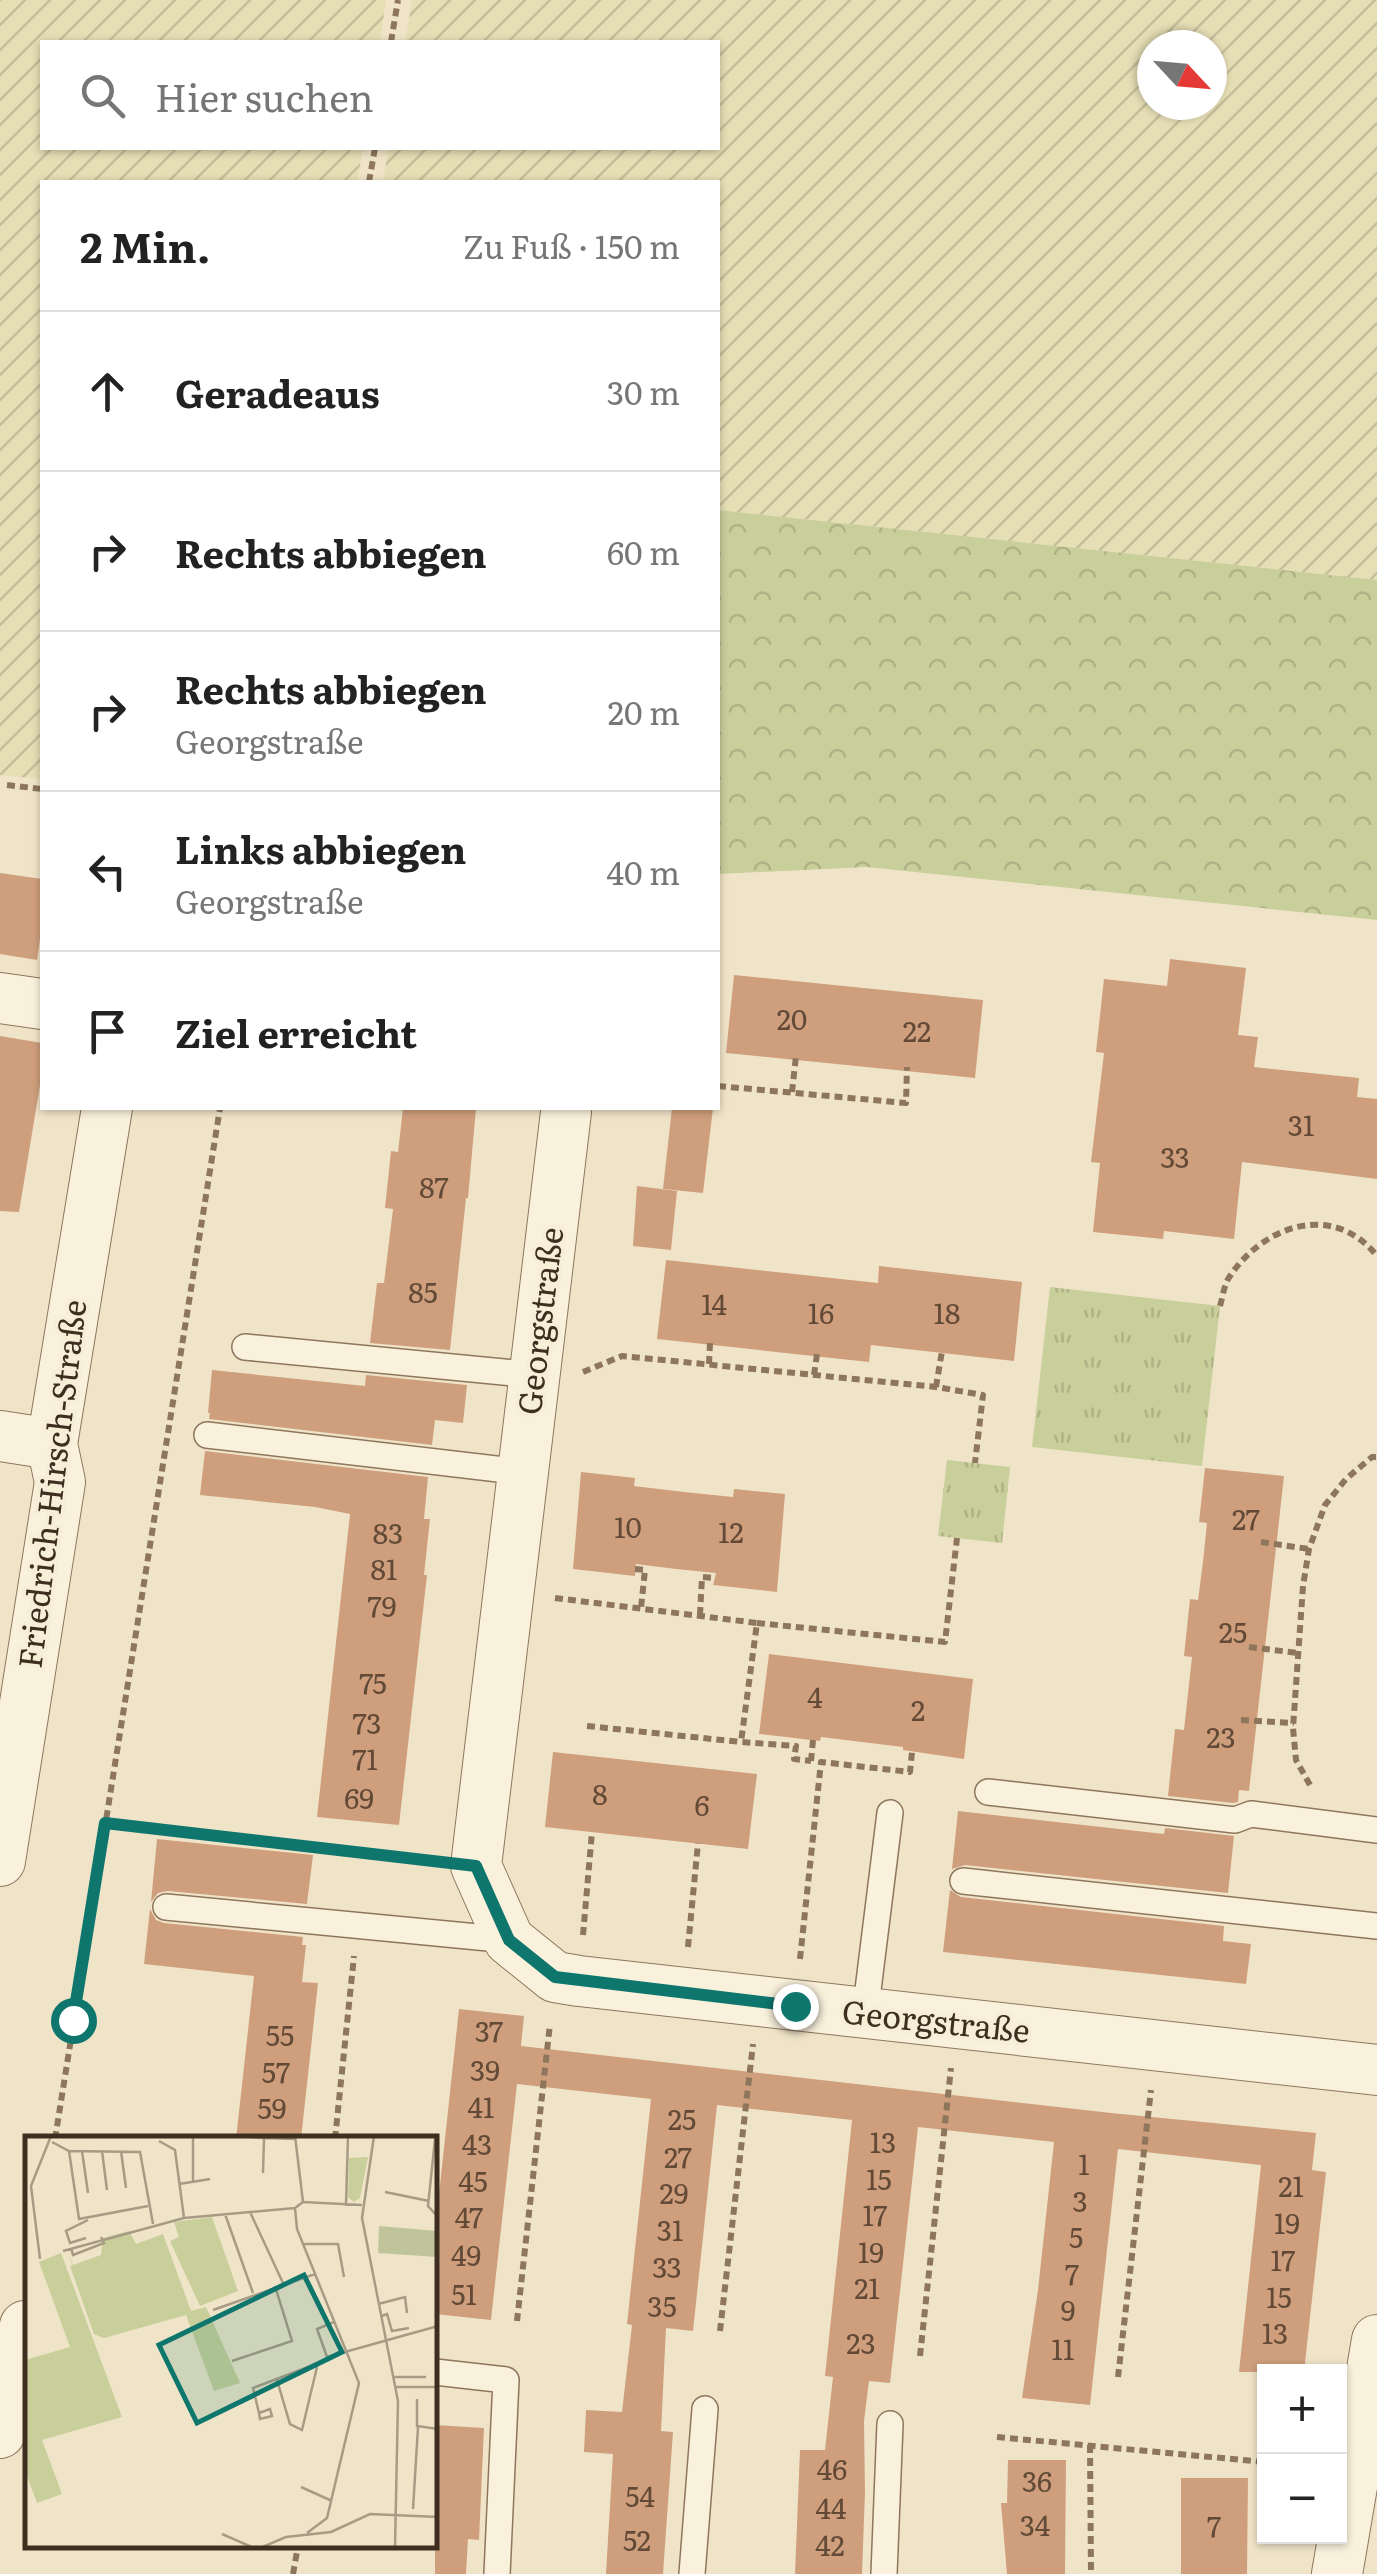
<!DOCTYPE html>
<html lang="de">
<head>
<meta charset="utf-8">
<style>
  body { margin:0; font-family:Literata,serif; background:#f6f6f6; color:#222 }
  .controls { position:absolute; right:30px; bottom:30px; display:grid; overflow:hidden; border-radius:0px; box-shadow:0 2px 8px #0004 }
  .controls button { width:90px; height:90px; display:grid; place-items:center; padding:0; border:0; border-bottom:2px solid #e0e0e0; background:#fff; color:#222; font:50px sans-serif }
  .compass { position:absolute; left:1137px; top:30px; width:90px; height:90px; border-radius:50%; background:#fff; box-shadow:0 2px 8px #0004; rotate:116deg }
  .stop { position:absolute; width:30px; height:30px; margin:-22px; border:8px solid #0f766e; border-radius:50%; background:#fff }
  .stop.end { background:#0f766e; border-color:#fff; box-shadow:0 2px 10px #0008 }
  .list { margin:0; padding:0; list-style:none }
  h2 { display:flex; justify-content:space-between; align-items:center; height:130px; margin:0; padding:0 40px; font-size:42px }
  h2 small { font-size:32px; font-weight:400; color:#767676 }
  .list li { display:grid; grid-template-columns:65px 1fr auto; gap:30px; align-items:center; box-sizing:border-box; height:160px; padding:0 40px; border-top:2px solid #e0e0e0 }
  .list b { display:block; font-size:38px; white-space:nowrap }
  .list p { margin:0; font-size:32px; white-space:nowrap; color:#767676 }
  .list em { font-size:32px; font-style:normal; color:#767676 }
  .icon { flex:none; width:55px; height:55px; fill:none; stroke:currentColor; stroke-width:2; stroke-linecap:round; stroke-linejoin:round }
  .map { position:relative; flex:none; width:1377px; height:2574px; overflow:hidden }
  .search { position:absolute; background:#fff; box-shadow:0 2px 8px #0004; left:40px; top:40px; width:680px; height:110px; display:flex; align-items:center; gap:25px; box-sizing:border-box; padding:0 35px; border-radius:0px; color:#767676; font-size:38px }
  .panel { position:absolute; background:#fff; box-shadow:0 2px 8px #0004; left:40px; top:180px; width:680px; height:930px; border-radius:0px }
  .map>svg:first-child { display:block }
</style>
</head>
<body>
<div class="map">
<svg width="1377" height="2574" viewBox="0 0 1377 2574">
  <defs>
    <pattern id="farmland-furrows" width="10" height="10" patternUnits="userSpaceOnUse" patternTransform="scale(2.5)"><rect width="10" height="10" fill="#e6deb5"/><path d="M-1 1l2-2M0 10L10 0M9 11l2-2" fill="none" stroke="#c6bf9b"/></pattern>
    <pattern id="forest-crowns" width="20" height="18" patternUnits="userSpaceOnUse" patternTransform="scale(2.5)"><rect width="20" height="18" fill="#c9cf9b"/><path d="M2 6a3 3 0 1 1 6 0M12 15a3 3 0 1 1 6 0" fill="none" stroke="#aeb285"/></pattern>
    <pattern id="park-tufts" width="24" height="20" patternUnits="userSpaceOnUse" patternTransform="scale(2.5)"><rect width="24" height="20" fill="#c9cf9b"/><path d="M3 7l-1-3M5 7V3M7 7l1-3M15 17l-1-3M17 17v-4M19 17l1-3" fill="none" stroke="#aeb285"/></pattern>
  </defs>
  <rect width="100%" height="100%" fill="#f0e4c8"/>
  <g fill="url(#farmland-furrows)" fill-rule="evenodd">
    <path d="M0,0H386L380,42H42V148H363L357,182H42V779L0,775Z"/>
    <path d="M412,0H1377V580L718,510V182H383L388,148H718V42H405ZM1152,45H1212V105H1152Z"/>
  </g>
  <path fill="url(#forest-crowns)" d="M718,510L1377,580V920L867,867L718,874Z"/>
  <g fill="url(#park-tufts)">
    <path d="M1050,1287L1220,1306L1202,1466L1032,1447Z"/>
    <path d="M947,1460L1010,1467L1002,1543L938,1536Z"/>
  </g>
  <g fill="#cf9f7d">
    <path d="M0,873L42,879V925L37,960L0,954Z"/>
    <path d="M1170,959L1246,968L1238,1035L1258,1037L1254,1067L1359,1078L1357,1097L1377,1099V1179L1242,1162L1234,1239L1164,1231L1163,1239L1093,1232L1100,1163L1091,1162L1104,1053L1096,1052L1104,979L1167,986Z"/>
    <path d="M734,975L983,1000L975,1078L726,1053Z"/>
    <path d="M0,1036L42,1043V1073L19,1212L0,1211Z"/>
    <path d="M403,1108H476L468,1198H466L450,1350L370,1343L377,1283H384L393,1209L385,1208L391,1151L398,1152Z"/>
    <path d="M672,1108H713L703,1193L663,1189Z"/>
    <path d="M637,1186L677,1191L671,1250L633,1246Z"/>
    <path d="M666,1260L878,1283L879,1266L1022,1282L1014,1361L871,1345L869,1362L657,1339Z"/>
    <path d="M212,1370L365,1386L366,1375L467,1385L463,1423L435,1420L432,1445L209,1419L210,1413H208Z"/>
    <path d="M205,1451L428,1477L424,1519H430L424,1575H427L399,1825L317,1817L350,1514L315,1507L200,1495Z"/>
    <path d="M1205,1468L1284,1476L1249,1791L1239,1790L1238,1802L1233,1803L1168,1796L1175,1729L1184,1730L1192,1657L1184,1656L1190,1599L1198,1600L1203,1562L1207,1523L1199,1522Z"/>
    <path d="M581,1472L635,1478L634,1486L684,1492L733,1497L734,1489L785,1494L777,1592L713,1585L716,1573L676,1569L636,1564L635,1576L573,1569Z"/>
    <path d="M769,1654L973,1679L964,1759L903,1750V1747L821,1737L820,1741L759,1734Z"/>
    <path d="M553,1752L757,1774L748,1849L545,1827Z"/>
    <path d="M958,1811L1164,1834L1165,1828L1234,1836L1228,1893L965,1865L952,1869Z"/>
    <path d="M157,1839L313,1855L307,1904L168,1891L158,1893L151,1902Z"/>
    <path d="M950,1890L961,1897L1224,1926L1223,1941L1251,1944L1246,1984L943,1952Z"/>
    <path d="M150,1909L156,1920L164,1923L303,1937L302,1945H306L302,1982L318,1983L301,2139H236L254,1976L144,1964Z"/>
    <path d="M459,2009L524,2016L521,2046L1111,2113L1316,2133L1312,2170L1326,2172L1304,2372H1239L1261,2165L1118,2149L1090,2405L1022,2398L1038,2290L1054,2142L918,2127L890,2383L869,2381L864,2421L865,2492L862,2574H795L800,2450H825L833,2377L825,2376L852,2120L717,2105L693,2331L666,2328L661,2431L673,2432L663,2574H606L613,2454L584,2452L586,2410L622,2412L632,2325L627,2324L651,2099L517,2084L491,2320L435,2314V2231Z"/>
    <path d="M435,2425L484,2428L479,2540L468,2539L466,2574H435Z"/>
    <path d="M1008,2460H1066L1065,2574H1007L1001,2503H1007Z"/>
    <path d="M1181,2478H1248L1247,2574H1181Z"/>
  </g>
  <g fill="none" stroke-linecap="round" stroke-linejoin="round">
    <defs>
      <g id="service">
        <path d="M245,1347L535,1375"/>
        <path d="M207,1435L523,1472"/>
        <path d="M988,1792L1235,1820L1251,1814L1377,1830"/>
        <path d="M963,1881L1377,1926"/>
        <path d="M166,1907L509,1940"/>
        <path d="M865,2014L890,1813"/>
        <path d="M435,2372L506,2380L497,2574"/>
        <path d="M692,2574L705,2409"/>
        <path d="M884,2574L890,2424"/>
      </g>
      <g id="minor">
        <path d="M0,998L42,1004"/>
        <path d="M566,1112L476,1866L509,1940L555,1977L579,1981L1377,2070"/>
        <path d="M0,1436L52,1444"/>
        <path d="M0,1861L60,1482L52,1444L107,1108"/>
        <path d="M0,2433L25,2326"/>
        <path d="M1337,2574L1377,2340"/>
      </g>
    </defs>
    <use href="#service" stroke="#8d765c" stroke-width="28"/>
    <use href="#minor" stroke="#8d765c" stroke-width="52"/>
    <g stroke="#8d765c" stroke-width="6" stroke-dasharray="8 5" stroke-linecap="butt">
      <path d="M391,42L398,0"/>
      <path d="M369,182L375,148"/>
      <path d="M7,785L42,789"/>
      <path d="M718,1086L906,1103L907,1067"/>
      <path d="M792,1092L796,1056"/>
      <path d="M1220,1306C1223,1296 1224,1284 1230,1276C1265,1224 1334,1202 1377,1256"/>
      <path d="M709,1364L710,1343"/>
      <path d="M583,1372L622,1356L936,1387L983,1395L975,1463"/>
      <path d="M814,1375L817,1354"/>
      <path d="M936,1387L942,1351"/>
      <path d="M1261,1542L1309,1549"/>
      <path d="M635,1569L645,1570L641,1608"/>
      <path d="M555,1598L757,1623L741,1742L796,1746L794,1759L811,1761"/>
      <path d="M700,1615L702,1577L715,1578"/>
      <path d="M757,1623L945,1642L957,1538"/>
      <path d="M1249,1647L1298,1653"/>
      <path d="M1241,1720L1294,1723"/>
      <path d="M587,1726L741,1742"/>
      <path d="M813,1740L811,1761H814"/>
      <path d="M1310,1785L1296,1760L1293,1728L1303,1586L1309,1549L1325,1505L1346,1479L1372,1457H1377"/>
      <path d="M105,1823L430,1861"/>
      <path d="M583,1935L592,1832"/>
      <path d="M688,1947L698,1843"/>
      <path d="M800,1959L821,1762L910,1772L912,1752"/>
      <path d="M55,2139L220,1108"/>
      <path d="M335,2139L354,1956"/>
      <path d="M517,2321L550,2024"/>
      <path d="M720,2331L753,2044"/>
      <path d="M920,2356L951,2068"/>
      <path d="M1118,2377L1151,2090"/>
      <path d="M997,2437L1264,2462"/>
      <path d="M1090,2445L1091,2574"/>
      <path d="M293,2574L298,2546"/>
    </g>
    <use href="#service" stroke="#faf1dc" stroke-width="25"/>
    <use href="#minor" stroke="#faf1dc" stroke-width="50"/>
  </g>
  <g fill="none" stroke-linecap="round" stroke-linejoin="round">
    <path stroke="#0f766e" stroke-width="12" d="M73,2020L105,1823L476,1866L509,1940L555,1977L795,2006"/>
  </g>
  <g text-anchor="middle" stroke-width="8" stroke-linejoin="round" paint-order="stroke">
    <g font-size="28" fill="#624a37">
      <text x="792" y="1030">20</text>
      <text x="917" y="1042">22</text>
      <text x="1301" y="1136">31</text>
      <text x="1175" y="1168">33</text>
      <text x="434" y="1198">87</text>
      <text x="423" y="1303">85</text>
      <text x="714" y="1315">14</text>
      <text x="821" y="1324">16</text>
      <text x="947" y="1324">18</text>
      <text x="1246" y="1530">27</text>
      <text x="628" y="1538">10</text>
      <text x="731" y="1543">12</text>
      <text x="388" y="1544">83</text>
      <text x="384" y="1580">81</text>
      <text x="382" y="1617">79</text>
      <text x="1233" y="1643">25</text>
      <text x="373" y="1694">75</text>
      <text x="815" y="1708">4</text>
      <text x="918" y="1721">2</text>
      <text x="367" y="1734">73</text>
      <text x="1221" y="1748">23</text>
      <text x="365" y="1770">71</text>
      <text x="600" y="1805">8</text>
      <text x="359" y="1809">69</text>
      <text x="702" y="1816">6</text>
      <text x="489" y="2042">37</text>
      <text x="280" y="2046">55</text>
      <text x="485" y="2081">39</text>
      <text x="276" y="2083">57</text>
      <text x="481" y="2118">41</text>
      <text x="272" y="2119">59</text>
      <text x="682" y="2130">25</text>
      <text x="883" y="2153">13</text>
      <text x="477" y="2155">43</text>
      <text x="678" y="2168">27</text>
      <text x="1084" y="2175">1</text>
      <text x="879" y="2190">15</text>
      <text x="473" y="2192">45</text>
      <text x="1291" y="2197">21</text>
      <text x="674" y="2204">29</text>
      <text x="1080" y="2212">3</text>
      <text x="875" y="2226">17</text>
      <text x="469" y="2228">47</text>
      <text x="1287" y="2234">19</text>
      <text x="670" y="2241">31</text>
      <text x="1076" y="2248">5</text>
      <text x="871" y="2263">19</text>
      <text x="466" y="2266">49</text>
      <text x="1283" y="2271">17</text>
      <text x="667" y="2278">33</text>
      <text x="1072" y="2285">7</text>
      <text x="867" y="2299">21</text>
      <text x="464" y="2305">51</text>
      <text x="1279" y="2308">15</text>
      <text x="662" y="2317">35</text>
      <text x="1068" y="2321">9</text>
      <text x="1275" y="2344">13</text>
      <text x="861" y="2354">23</text>
      <text x="1063" y="2360">11</text>
      <text x="832" y="2480">46</text>
      <text x="1037" y="2492">36</text>
      <text x="640" y="2507">54</text>
      <text x="831" y="2519">44</text>
      <text x="1035" y="2536">34</text>
      <text x="1214" y="2537">7</text>
      <text x="637" y="2551">52</text>
      <text x="830" y="2556">42</text>
    </g>
    <g font-size="32" fill="#3d2e20" stroke="#f7eed8">
      <text transform="translate(541 1321) rotate(-83)" y="11">Georgstraße</text>
      <text transform="translate(53 1484) rotate(-83)" y="11">Friedrich-Hirsch-Straße</text>
      <text transform="translate(936 2022) rotate(6)" y="11">Georgstraße</text>
    </g>
  </g>
  <g transform="translate(25 2136)">
    <rect width="412" height="412" fill="#f0e4c8"/>
    <path d="M187,81L213,155L175,170L145,105L154,101L149,86ZM104,95L111,108L138,98L166,175L79,202L69,198L45,130L76,119L78,102ZM36,117L97,281L17,304L37,358L12,367L0,335V224L45,211L14,126Z" fill="#c9cf9b"/>
    <path d="M43,116L72,192L97,193L118,174L123,186L181,171L215,247L189,255L161,179L79,202L69,198Z" fill="#c9cf9b"/>
    <path d="M354,90L412,95V121L353,117Z" fill="#bfc49a"/>
    <path d="M343,21L335,62L329,66L323,61L324,22Z" fill="#c9cf9b"/>
    <path fill="none" stroke="#a89b85" stroke-width="2.5" d="M270,0L278,66M349,0L337,82L373,265L370,412M223,1L239,2L238,37M239,2L270,3M410,3L403,70L413,81M134,5L150,14L159,82M27,6L44,15L115,16L128,88M44,15L54,83L123,70M57,15L63,57M77,15L82,54M96,15L101,52M168,46V0M154,48L185,43M360,56L404,65M321,70L323,0M270,72L272,93L334,247L302,382L282,397M225,76L258,147M200,78L228,157M61,102L45,107L41,95L63,84M277,108H313L319,141M46,112L48,119L79,107L76,101M38,115L159,82L270,72L278,66L337,69M15,123L6,50L26,0M353,168L380,161L382,177M188,174L290,138M357,180L362,178L367,195L384,192M309,186L292,193L302,221L413,190M207,225L267,205L250,150M369,241H401M252,244L265,288L277,294L292,231M371,251H413M392,263V290L413,293M245,273L247,280L235,283L234,277ZM234,277L228,252L304,223M276,351L307,365M388,373L393,291M197,398L229,412M235,412L261,401L306,396L345,378L413,381"/>
    <path fill="#0f766e" fill-opacity="0.15" stroke="#0f766e" stroke-width="5" d="M279,139L317,216L172,287L134,209Z"/>
    <rect width="412" height="412" fill="none" stroke="#3d2e20" stroke-width="5"/>
  </g>
</svg>
<div class="controls">
<button>+</button>
<button>−</button>
</div>
<svg class="compass" viewBox="-18 -18 36 36"><path d="M0-13l5 13h-10z" fill="#e53935"/><path d="M0 13l5-13h-10z" fill="#767676"/></svg>
<div class="stop" style="left:73px;top:2020px"></div>
<div class="stop end" style="left:795px;top:2006px"></div>
<div class="search"><svg class="icon" aria-label="search" viewBox="0 0 24 24"><circle cx="10" cy="10" r="6"/><path d="M15 15l6 6"/></svg>Hier suchen</div>
<section class="panel">
<h2>2 Min.<small>Zu Fuß · 150 m</small></h2>
<ul class="list">
<li><svg class="icon" aria-label="ahead" viewBox="0 0 24 24"><path d="M12 20V5M6 11l6-6 6 6"/></svg><div><b>Geradeaus</b></div><em>30 m</em></li>
<li><svg class="icon" aria-label="right" viewBox="0 0 24 24"><path d="M7 20v-9h11M14 6l5 5-5 5"/></svg><div><b>Rechts abbiegen</b></div><em>60 m</em></li>
<li><svg class="icon" aria-label="right" viewBox="0 0 24 24"><path d="M7 20v-9h11M14 6l5 5-5 5"/></svg><div><b>Rechts abbiegen</b><p>Georgstraße</p></div><em>20 m</em></li>
<li><svg class="icon" aria-label="left" viewBox="0 0 24 24"><path d="M17 20v-9H6M10 6l-5 5 5 5"/></svg><div><b>Links abbiegen</b><p>Georgstraße</p></div><em>40 m</em></li>
<li><svg class="icon" aria-label="arrive" viewBox="0 0 24 24"><path d="M6 21V4h12l-3 4 3 4H6"/></svg><div><b>Ziel erreicht</b></div></li>
</ul>
</section>
</div>
</body>
</html>
